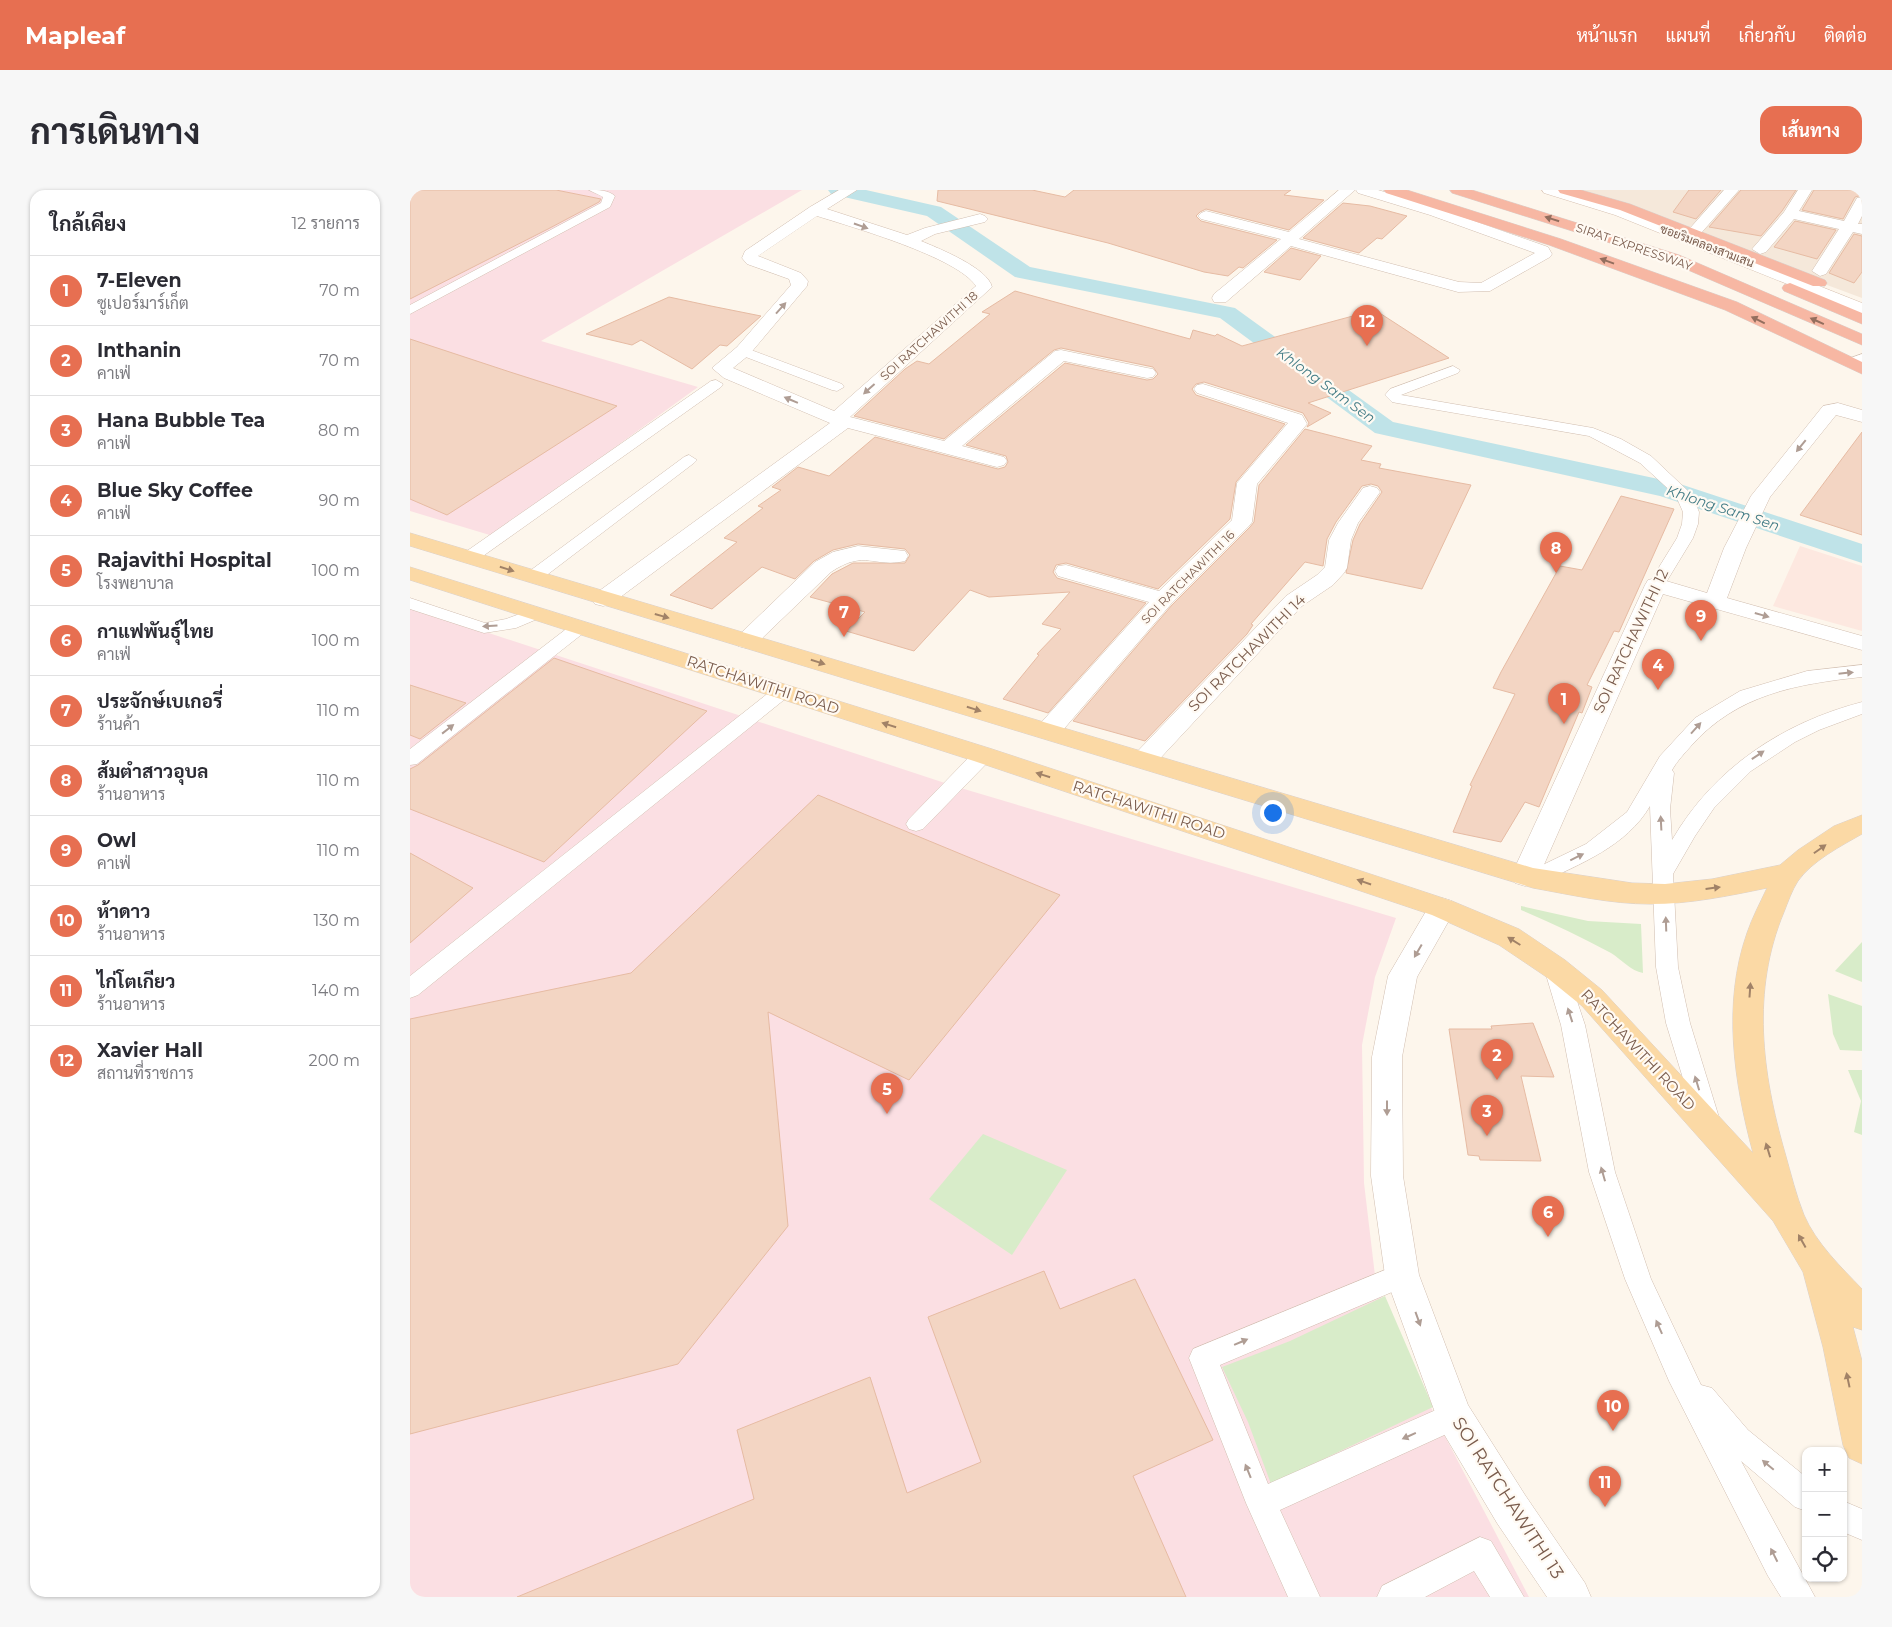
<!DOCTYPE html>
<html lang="th">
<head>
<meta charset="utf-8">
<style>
  body { margin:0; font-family:Montserrat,Sarabun,sans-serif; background:#f7f7f7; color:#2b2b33 }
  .controls { position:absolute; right:15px; bottom:15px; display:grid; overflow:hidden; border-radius:10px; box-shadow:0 1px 4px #0004 }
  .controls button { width:45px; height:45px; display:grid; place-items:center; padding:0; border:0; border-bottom:1px solid #e1e1e2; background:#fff; color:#2b2b33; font:25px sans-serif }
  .you { position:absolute; left:862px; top:622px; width:18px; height:18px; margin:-12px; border:4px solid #fff; border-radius:50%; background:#1a73e8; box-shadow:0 0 0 8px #1a73e833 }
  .badge { display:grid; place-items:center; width:32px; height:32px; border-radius:50%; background:#e76f51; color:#fff; font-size:16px; font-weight:700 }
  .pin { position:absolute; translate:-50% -41px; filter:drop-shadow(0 1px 2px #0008) }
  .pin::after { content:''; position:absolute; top:26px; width:18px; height:15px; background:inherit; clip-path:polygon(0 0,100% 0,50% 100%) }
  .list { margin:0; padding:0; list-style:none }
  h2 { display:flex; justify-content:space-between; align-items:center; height:65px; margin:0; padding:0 20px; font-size:21px }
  h2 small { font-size:16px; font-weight:400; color:#7c7c81 }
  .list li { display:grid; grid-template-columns:32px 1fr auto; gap:15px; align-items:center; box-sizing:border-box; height:70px; padding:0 20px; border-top:1px solid #e1e1e2 }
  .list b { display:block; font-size:19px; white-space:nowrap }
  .list p { margin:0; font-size:16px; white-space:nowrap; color:#7c7c81 }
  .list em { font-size:16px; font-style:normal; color:#7c7c81 }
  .icon { flex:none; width:28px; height:28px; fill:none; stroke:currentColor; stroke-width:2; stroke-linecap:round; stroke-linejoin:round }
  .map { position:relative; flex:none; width:1452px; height:1407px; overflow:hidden; border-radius:15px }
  header { display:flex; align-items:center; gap:30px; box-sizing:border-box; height:70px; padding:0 25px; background:#e76f51; color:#fff }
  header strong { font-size:24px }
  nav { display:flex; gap:28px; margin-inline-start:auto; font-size:18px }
  .intro { display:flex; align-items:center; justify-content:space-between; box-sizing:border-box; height:120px; padding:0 30px }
  h1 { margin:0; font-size:35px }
  .button { padding:12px 22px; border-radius:15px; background:#e76f51; color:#fff; font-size:18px; font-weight:700 }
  main { display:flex; gap:30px; padding:0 30px }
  aside { flex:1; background:#fff; border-radius:15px; box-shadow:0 1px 4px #0004 }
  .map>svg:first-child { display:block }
</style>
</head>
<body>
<header>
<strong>Mapleaf</strong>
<nav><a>หน้าแรก</a><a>แผนที่</a><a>เกี่ยวกับ</a><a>ติดต่อ</a></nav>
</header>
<div class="intro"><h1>การเดินทาง</h1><a class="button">เส้นทาง</a></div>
<main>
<aside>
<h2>ใกล้เคียง<small>12 รายการ</small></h2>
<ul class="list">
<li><span class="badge">1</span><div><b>7-Eleven</b><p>ซูเปอร์มาร์เก็ต</p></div><em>70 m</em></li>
<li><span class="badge">2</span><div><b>Inthanin</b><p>คาเฟ่</p></div><em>70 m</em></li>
<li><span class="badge">3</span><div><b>Hana Bubble Tea</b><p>คาเฟ่</p></div><em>80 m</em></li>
<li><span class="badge">4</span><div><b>Blue Sky Coffee</b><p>คาเฟ่</p></div><em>90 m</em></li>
<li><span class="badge">5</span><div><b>Rajavithi Hospital</b><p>โรงพยาบาล</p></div><em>100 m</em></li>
<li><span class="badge">6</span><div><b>กาแฟพันธุ์ไทย</b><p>คาเฟ่</p></div><em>100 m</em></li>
<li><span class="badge">7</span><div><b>ประจักษ์เบเกอรี่</b><p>ร้านค้า</p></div><em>110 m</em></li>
<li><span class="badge">8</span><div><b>ส้มตำสาวอุบล</b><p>ร้านอาหาร</p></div><em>110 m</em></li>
<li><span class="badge">9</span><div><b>Owl</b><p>คาเฟ่</p></div><em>110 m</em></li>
<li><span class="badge">10</span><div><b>ห้าดาว</b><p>ร้านอาหาร</p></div><em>130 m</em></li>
<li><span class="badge">11</span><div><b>ไก่โตเกียว</b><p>ร้านอาหาร</p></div><em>140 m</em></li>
<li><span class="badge">12</span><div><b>Xavier Hall</b><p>สถานที่ราชการ</p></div><em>200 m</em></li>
</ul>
</aside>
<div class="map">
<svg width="1452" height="1407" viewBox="0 0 1452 1407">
  <rect width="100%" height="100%" fill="#fdf6ec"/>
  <path fill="#f5e8da" d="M1152,0H1452V108L1213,19Z"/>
  <path fill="#fde8e0" d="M1390,356L1452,376V441L1363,416Z"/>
  <g fill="#fbdfe3">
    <path d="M0,0H392L131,151L288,197L83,346L0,321Z"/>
    <path d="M0,417L544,596L986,728L965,787L952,855L954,993L966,1094L1028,1233L1119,1407H0Z"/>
  </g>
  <g fill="#d8ecc9">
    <path d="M1111,716L1178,731L1231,734L1233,783C1221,781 1211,769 1201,763C1171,747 1142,733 1111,720Z"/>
    <path d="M1452,752V792L1425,781Z"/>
    <path d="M1418,804L1452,816V861L1430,860L1423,844Z"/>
    <path d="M1438,880H1452V945L1444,942L1451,911Z"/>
    <path d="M573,944L657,980L602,1065L519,1009Z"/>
    <path d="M975,1106L1023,1217L861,1294L838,1232L812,1177L880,1151Z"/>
  </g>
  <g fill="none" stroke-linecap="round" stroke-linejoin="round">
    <path fill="#bfe3e8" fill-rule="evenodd" d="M418,0H456L531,17L620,77L825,118L983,232L1267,293L1452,354V373L1250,306L965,243L810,128L605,87L517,26L421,4Z"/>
  </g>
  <g fill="#f3d5c3" stroke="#e6bba3">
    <path d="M0,0H146L191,9L189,12L138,39L0,109Z"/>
    <path d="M528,0H622L655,7L664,0H881L874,5L914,10L879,40L796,19L790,22L786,26L791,31L867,50L833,78L829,77L818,86L794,82L698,53L527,11Z"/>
    <path d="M1279,0H1311L1286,29L1263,22Z"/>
    <path d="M1331,0H1386L1372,21L1351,46L1299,37Z"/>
    <path d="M1404,0H1452V5L1445,7L1433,29L1392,20Z"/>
    <path d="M933,13L960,16L997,26L972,49L967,48L949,63L893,48Z"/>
    <path d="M1385,31L1426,40L1407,69L1364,57Z"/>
    <path d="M1444,44L1452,46V82L1444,93L1419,83Z"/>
    <path d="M881,58L911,66L890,90L854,82Z"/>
    <path d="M605,101L780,149L783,140L805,146L807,144L832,156L965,120L1039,168L898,213L921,223L897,237L899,233L893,223L794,192L786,194L782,199L786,205L875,234L826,292L820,329L748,399L656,373L646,375L643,382L647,388L736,413L638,523L593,509L629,465L627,464L651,439L632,434L660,402L579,407L560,400L504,461L436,441L455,422L400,407L422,384L443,373H495L500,365L495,359L448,354L423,360L404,371L385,389L352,377L302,419L260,405L327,352L314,348L353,318L348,316L371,300L362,297L388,277L419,286L465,247L588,279L595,277L598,272L596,266L556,255L655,173L737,190L743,189L748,184L743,177L651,158L644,160L534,249L444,226L495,179L507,171L519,174L580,124L572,122Z"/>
    <path d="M259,107L301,116L351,126L317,156L310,155L282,179L231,150L222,155L176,144Z"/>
    <path d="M0,149L100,182L207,216L37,325L0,309Z"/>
    <path d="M895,239L962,256L951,270L971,274L969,278L1061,295L1012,399L936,383L943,350L950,334L972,302L968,296L961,294L952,296L926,332L917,349L913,376L895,372L841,434L843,435L837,444L735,551L663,531L762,415L840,337L844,332L849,295Z"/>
    <path d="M1452,242V345L1390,325Z"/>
    <path d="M1211,306L1264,319L1209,442L1204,441L1177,495L1182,497L1172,523L1169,522L1129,617L1115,612L1091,652L1043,642L1062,596L1060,595L1105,504L1083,498L1091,482L1150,376L1172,380Z"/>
    <path d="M144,468L297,521L134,672L0,619V579L8,575Z"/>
    <path d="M0,495L56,513L10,549L0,545Z"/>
    <path d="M408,605L650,705L499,890L358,822L378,1036L268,1174L0,1244V829L221,783Z"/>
    <path d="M0,663L63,698L0,753Z"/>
    <path d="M1123,833L1144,887L1111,886L1131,971L1070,970L1069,966L1058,965L1039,839H1082L1081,836Z"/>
    <path d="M634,1081L650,1119L725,1089L803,1250L723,1286L776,1407H107L344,1309L327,1240L460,1187L497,1303L571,1272L518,1127Z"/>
  </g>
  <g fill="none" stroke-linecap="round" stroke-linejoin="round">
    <defs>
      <g id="lane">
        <path d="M179,0C189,0 198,0 205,6L200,17L0,124V115L191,13L193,7Z"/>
        <path d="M333,157L432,194L434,197L427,201L422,200L328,164L326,161Z"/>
        <path d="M1452,164V173L1440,177L1433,173L1435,170Z"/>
        <path d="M1043,176L1050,180L1048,183L991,205L1183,238L1211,249L1241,266L1277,300L1285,312L1289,322L1288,334L1283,348L1252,399H1240L1238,395L1267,348L1272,334L1273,322L1266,306L1230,273L1179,246L987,213L982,212L975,205L980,199Z"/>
        <path d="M306,190L313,194L311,197L66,371H54L52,367L54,363L301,191Z"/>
        <path d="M279,265L287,270L284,273L129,391H117L115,387L117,383L274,267Z"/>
        <path d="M0,408L75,433L96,429L126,418L132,419L135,423L132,427L106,438L74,443L0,419Z"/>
        <path d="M170,432L176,433L179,437L176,441L7,574L0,575V559L164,433Z"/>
        <path d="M1452,475V487C1387,494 1327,504 1281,556C1275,563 1267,571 1262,580L1264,583L1260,619L1262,650C1304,578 1372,533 1452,512V524L1409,540L1385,552L1341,581L1304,618L1285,646L1263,684L1268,777L1280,833L1311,934L1308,941L1299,944L1290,941L1287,934L1256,833L1246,777L1240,616C1217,656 1170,674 1130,693L1123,696L1116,693L1112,688L1116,683L1176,654L1217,622L1250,566L1285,528L1330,501L1397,481Z"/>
        <path d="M373,495L380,497L382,501L380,505L8,805L0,808V786L366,497Z"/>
        <path d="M573,559L580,560L583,565L580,570L513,639L506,641L499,639L496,634L499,629L566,560Z"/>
        <path d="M1145,769L1153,772L1156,778L1175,835L1205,982L1241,1089L1291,1195L1302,1198L1338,1240L1396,1287V1321L1385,1317L1331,1271L1405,1407H1371L1358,1386L1259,1191L1215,1089L1179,982L1151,835L1134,778L1137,772Z"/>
        <path d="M992,1073L1001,1076L1005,1085L1001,1094L810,1175L858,1294L1044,1212L1054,1216L1058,1226L1054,1236L870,1320L910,1407H878L836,1313L779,1168L783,1159Z"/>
        <path d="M1433,1311L1452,1319V1350L1433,1342Z"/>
        <path d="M1070,1347L1081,1351L1114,1407H1080L1064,1381L1015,1407H967L972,1396Z"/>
      </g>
      <g id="street">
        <path d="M429,0H447L417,19L497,45L515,38L570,24L575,26L578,29L575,32L525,44L511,51C528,58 578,78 582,97L440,227L534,251L645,161L651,160L737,178L743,179L746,183L743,187L737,188L654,171L552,256L594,267L597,271L594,275L587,277L438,238L201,414L193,416L185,414L182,409L185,404L420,233L314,188L302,178L327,157L381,95L379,89L337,74L332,68L335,61L400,17ZM407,26C442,37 547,67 566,96L424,221L323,178L339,165L397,96L398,91L391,83L348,66Z"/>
        <path d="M929,0H945L889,49L1049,92L1071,93L1125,63L1020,25L948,3L946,0H968L1030,19L1138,57L1142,64L1140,67L1080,101L1048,102L881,56L816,112H804L802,108L804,104L871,49L791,29L788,26L791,23L796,21L879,42Z"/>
        <path d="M1314,0H1329L1292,42H1282L1279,39L1282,36Z"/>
        <path d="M1388,0H1402L1389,21L1434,31L1447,8L1452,7V26L1448,34H1452V44L1443,42L1416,84L1410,86L1402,81L1429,39L1384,29L1356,62L1350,64L1342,59L1374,22Z"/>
        <path d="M793,194L892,225L897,234L847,294L842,332L839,336L761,414L647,547L638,549L629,547L626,541L629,535L739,412L648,386L645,381L648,376L656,375L749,401L822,330L827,293L878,233L787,203L784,199L787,195Z"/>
        <path d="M1428,213L1452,220V232L1426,225L1360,307L1336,358L1317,408L1452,446V460L1253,404L1129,686L1125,693L1115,696L1105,693L1101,686L1235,395L1238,390L1246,388L1297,403L1314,358L1341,306L1413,216Z"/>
        <path d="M960,296L967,298L970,302L948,333L941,350L937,378L934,383L923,395L892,416L743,576L734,578L725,576L721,570L725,564L876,406L907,385L915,377L919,350L928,333L953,298Z"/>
        <path d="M448,356L495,361L498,366L495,371C464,378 455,359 421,382L344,456L336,458L328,456L325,451L328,446L405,372L423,362Z"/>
        <path d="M1032,708L1042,711L1046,718L1007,787L992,867L993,986L1009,1085L1058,1215L1115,1305L1175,1393L1181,1407H1137L1087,1333L1031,1239L975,1085L961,986L962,867L978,786L1022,711Z"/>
      </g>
      <path id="secondary" d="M1132,0H1154L1215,19L1452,113V124L1205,25L1134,3Z"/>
      <path id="primary" d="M0,343L1123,678L1222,693L1255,694L1302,689L1370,675L1388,660L1424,636L1452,625V644C1431,656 1402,671 1388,691C1382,700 1378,712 1374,722C1341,801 1352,883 1375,963C1381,984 1386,1005 1394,1025C1406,1053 1431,1077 1452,1099V1140L1443,1137L1452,1171V1274L1439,1268L1433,1255L1413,1157L1393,1082L1363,1031L1172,816L1135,786L1089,755L1022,725L564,571L0,390V377L582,559L1042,711L1109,739L1155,770L1192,800L1343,963C1324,892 1312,814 1337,743C1342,728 1350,713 1357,698C1318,706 1280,714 1240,714C1201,714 1162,705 1123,698L0,356Z"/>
      <g id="highway">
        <path d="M974,0H997L1151,49L1327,112L1452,172V184L1315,120L1139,55L976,3Z"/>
        <path d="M1040,0H1062L1269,65L1452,144V155L1257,71L1042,3Z"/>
        <path d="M1148,0H1171L1220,14L1415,90L1417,93L1415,96H1403L1210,20L1150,3Z"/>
        <path d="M1380,93L1452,123V134L1374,101L1372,98L1374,95Z"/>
      </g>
    </defs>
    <use href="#lane" stroke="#d1beb0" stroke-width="1"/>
    <use href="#street" stroke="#d1beb0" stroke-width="1"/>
    <use href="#secondary" stroke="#d6c0b0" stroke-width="1"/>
    <use href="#primary" stroke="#dad1cd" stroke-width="1"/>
    <use href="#highway" stroke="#dad1cd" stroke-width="1"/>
    <use href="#lane" fill="#fff" fill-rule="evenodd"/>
    <use href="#street" fill="#fff" fill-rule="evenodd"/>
    <use href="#secondary" fill="#fff" fill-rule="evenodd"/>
    <use href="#primary" fill="#fbd9a5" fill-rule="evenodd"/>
    <use href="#highway" fill="#f7b7a3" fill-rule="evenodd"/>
  </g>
  <defs><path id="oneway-solid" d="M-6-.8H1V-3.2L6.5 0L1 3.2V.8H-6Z" transform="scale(1.25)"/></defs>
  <g fill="#936e5e">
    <use href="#oneway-solid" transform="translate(1142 29) rotate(-162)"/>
    <use href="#oneway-solid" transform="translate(1197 71) rotate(-160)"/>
    <use href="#oneway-solid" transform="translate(1348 130) rotate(-154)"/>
    <use href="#oneway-solid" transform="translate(1407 131) rotate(-156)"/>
  </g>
  <g fill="#af9d94">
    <use href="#oneway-solid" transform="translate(451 36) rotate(19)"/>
    <use href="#oneway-solid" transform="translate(371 118) rotate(-48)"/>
    <use href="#oneway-solid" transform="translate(459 199) rotate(138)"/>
    <use href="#oneway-solid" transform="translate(381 210) rotate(-157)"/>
    <use href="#oneway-solid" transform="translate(1391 256) rotate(129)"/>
    <use href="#oneway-solid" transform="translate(1352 425) rotate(16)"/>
    <use href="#oneway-solid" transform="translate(80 436) rotate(176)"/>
    <use href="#oneway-solid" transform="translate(1436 483) rotate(-6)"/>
    <use href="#oneway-solid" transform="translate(1286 538) rotate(-48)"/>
    <use href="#oneway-solid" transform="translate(38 539) rotate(-38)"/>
    <use href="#oneway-solid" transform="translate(1348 565) rotate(-34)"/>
    <use href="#oneway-solid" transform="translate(1251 633) rotate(-93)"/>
    <use href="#oneway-solid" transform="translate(1167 667) rotate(-26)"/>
    <use href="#oneway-solid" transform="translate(1256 734) rotate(-92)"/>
    <use href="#oneway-solid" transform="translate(1008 761) rotate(120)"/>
    <use href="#oneway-solid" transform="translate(1160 825) rotate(-108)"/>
    <use href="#oneway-solid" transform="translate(1287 893) rotate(-107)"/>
    <use href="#oneway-solid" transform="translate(977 918) rotate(90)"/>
    <use href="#oneway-solid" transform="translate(1193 984) rotate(-106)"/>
    <use href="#oneway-solid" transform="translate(1008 1129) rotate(70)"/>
    <use href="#oneway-solid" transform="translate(1249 1137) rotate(-114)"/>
    <use href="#oneway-solid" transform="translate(831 1152) rotate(-23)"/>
    <use href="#oneway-solid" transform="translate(999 1246) rotate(156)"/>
    <use href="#oneway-solid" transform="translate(1358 1275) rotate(-140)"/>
    <use href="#oneway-solid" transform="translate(838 1281) rotate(-112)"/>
    <use href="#oneway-solid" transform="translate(1364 1365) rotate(-117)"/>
  </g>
  <g fill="#a18267">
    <use href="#oneway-solid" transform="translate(97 379) rotate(17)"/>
    <use href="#oneway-solid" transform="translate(252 426) rotate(16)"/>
    <use href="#oneway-solid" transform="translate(408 472) rotate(17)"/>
    <use href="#oneway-solid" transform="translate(564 519) rotate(17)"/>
    <use href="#oneway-solid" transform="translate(479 535) rotate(-162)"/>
    <use href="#oneway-solid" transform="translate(633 585) rotate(-162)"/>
    <use href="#oneway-solid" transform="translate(1410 659) rotate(-35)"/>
    <use href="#oneway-solid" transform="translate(954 692) rotate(-161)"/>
    <use href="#oneway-solid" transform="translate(1303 698) rotate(-7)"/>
    <use href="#oneway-solid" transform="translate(1104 751) rotate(-148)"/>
    <use href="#oneway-solid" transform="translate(1340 800) rotate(-86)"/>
    <use href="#oneway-solid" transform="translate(1358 960) rotate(-107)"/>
    <use href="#oneway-solid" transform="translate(1392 1051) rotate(-119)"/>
    <use href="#oneway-solid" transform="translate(1438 1190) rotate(-102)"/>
  </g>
  <g text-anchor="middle" stroke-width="4.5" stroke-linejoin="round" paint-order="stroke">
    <g font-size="12" fill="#7a5c4d" stroke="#fffaf3">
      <text transform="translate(1297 56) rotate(21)" y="4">ซอยริมคลองสามเสน</text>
      <text transform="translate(1224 57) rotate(19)" y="4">SIRAT EXPRESSWAY</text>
      <text transform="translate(519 146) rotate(-42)" y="4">SOI RATCHAWITHI 18</text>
      <text transform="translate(778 387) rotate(-45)" y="4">SOI RATCHAWITHI 16</text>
    </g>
    <g font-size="14" font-style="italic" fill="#437c86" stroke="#fffaf3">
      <text transform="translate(916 195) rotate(36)" y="5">Khlong Sam Sen</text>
      <text transform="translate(1313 318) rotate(18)" y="5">Khlong Sam Sen</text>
    </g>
    <g font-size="15" fill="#7a5c4d" stroke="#fffaf3">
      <text transform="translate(1221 451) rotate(-65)" y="5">SOI RATCHAWITHI 12</text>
      <text transform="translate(837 463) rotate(-45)" y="5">SOI RATCHAWITHI 14</text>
      <text transform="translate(353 495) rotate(18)" y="5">RATCHAWITHI ROAD</text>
      <text transform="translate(739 620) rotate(18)" y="5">RATCHAWITHI ROAD</text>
      <text transform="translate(1228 860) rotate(47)" y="5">RATCHAWITHI ROAD</text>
    </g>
    <g font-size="18" fill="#7a5c4d" stroke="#fffaf3">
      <text transform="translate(1098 1308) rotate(57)" y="6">SOI RATCHAWITHI 13</text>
    </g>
  </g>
</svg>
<div class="controls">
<button>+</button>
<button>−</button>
<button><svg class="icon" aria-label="locate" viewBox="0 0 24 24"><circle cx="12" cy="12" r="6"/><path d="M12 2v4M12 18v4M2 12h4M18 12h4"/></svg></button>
</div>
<div class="you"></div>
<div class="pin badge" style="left:1154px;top:534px">1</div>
<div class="pin badge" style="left:1087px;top:890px">2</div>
<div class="pin badge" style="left:1077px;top:946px">3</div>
<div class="pin badge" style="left:1248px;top:500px">4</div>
<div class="pin badge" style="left:477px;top:924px">5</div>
<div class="pin badge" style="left:1138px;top:1047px">6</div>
<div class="pin badge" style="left:434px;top:447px">7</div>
<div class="pin badge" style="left:1146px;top:383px">8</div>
<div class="pin badge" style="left:1291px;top:451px">9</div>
<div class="pin badge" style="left:1203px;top:1241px">10</div>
<div class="pin badge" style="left:1195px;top:1317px">11</div>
<div class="pin badge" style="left:957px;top:156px">12</div>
</div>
</main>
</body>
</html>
